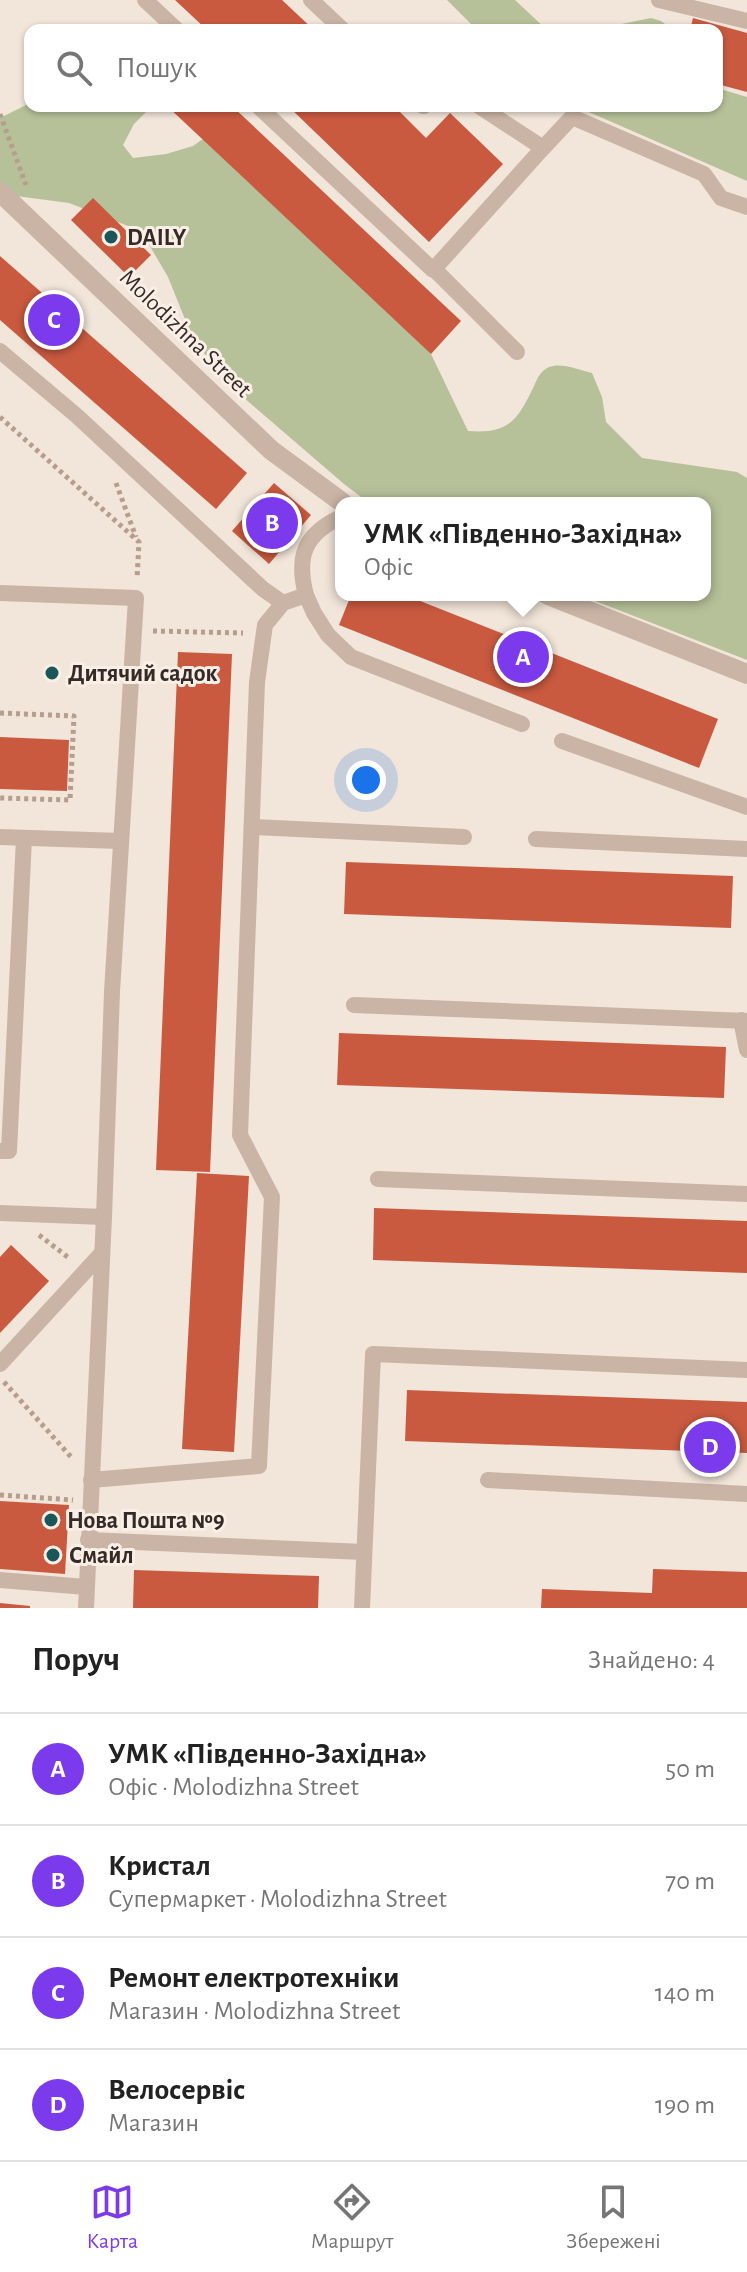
<!DOCTYPE html>
<html lang="uk">
<head>
<meta charset="utf-8">
<style>
  body { margin:0; font-family:"Alegreya Sans",sans-serif; background:#f2f2f2; color:#222 }
  .you { position:absolute; left:366px; top:780px; width:28px; height:28px; margin:-20px; border:6px solid #fff; border-radius:50%; background:#1a73e8; box-shadow:0 0 0 12px #1a73e833 }
  .badge { display:grid; place-items:center; width:52px; height:52px; border-radius:50%; background:#7c3aed; color:#fff; font-size:26px; font-weight:700 }
  .pin { position:absolute; translate:-50% -50%; border:4px solid #fff; box-shadow:0 2px 8px #0006 }
  .popup { position:absolute; left:335px; top:497px; width:376px; height:104px; box-sizing:border-box; display:grid; place-content:center; border-radius:16px; background:#fff; filter:drop-shadow(0 2px 6px #0005); font-size:26px; white-space:nowrap; color:#767676 }
  .popup b { font-size:30px; color:#222 }
  .popup::after { content:''; position:absolute; left:50%; top:100%; margin-left:-16px; border:16px solid transparent; border-top-color:#fff }
  .list { margin:0; padding:0; list-style:none }
  h2 { display:flex; justify-content:space-between; align-items:center; height:104px; margin:0; padding:0 32px; font-size:34px }
  h2 small { font-size:26px; font-weight:400; color:#767676 }
  .list li { display:grid; grid-template-columns:52px 1fr auto; gap:24px; align-items:center; box-sizing:border-box; height:112px; padding:0 32px; border-top:2px solid #e0e0e0 }
  .list b { display:block; font-size:30px; white-space:nowrap }
  .list p { margin:0; font-size:26px; white-space:nowrap; color:#767676 }
  .list em { font-size:26px; font-style:normal; color:#767676 }
  .icon { flex:none; width:44px; height:44px; fill:none; stroke:currentColor; stroke-width:2; stroke-linecap:round; stroke-linejoin:round }
  .map { position:relative; flex:none; width:747px; height:1608px; overflow:hidden }
  .search { position:absolute; background:#fff; box-shadow:0 2px 6px #0004; left:24px; right:24px; top:24px; height:88px; display:flex; align-items:center; gap:20px; box-sizing:border-box; padding:0 28px; border-radius:16px; color:#767676; font-size:30px }
  .sheet { height:552px; background:#fff }
  nav { display:flex; justify-content:space-around; align-items:center; box-sizing:border-box; height:112px; border-top:2px solid #e0e0e0; background:#fff; font-size:22px; color:#767676 }
  nav a { display:grid; justify-items:center; gap:4px }
  nav .on { color:#7c3aed }
  .map>svg:first-child { display:block }
</style>
</head>
<body>
<div class="map">
<svg width="747" height="1608" viewBox="0 0 747 1608">
  <rect width="100%" height="100%" fill="#f2e5d9"/>
  <g fill="#b6c199">
    <path d="M447,0H515L547,30H477Z"/>
    <path d="M651,18L661,21L669,27L670,30H592Z"/>
    <path d="M717,88L747,97V181L575,106H717Z"/>
    <path d="M30,103V106H149L146,112L134,124L123,145L133,158L166,154L193,146L229,120L431,354L468,431C509,434 517,421 534,386C537,379 540,371 549,367C561,362 580,370 592,373L602,397L606,422L642,458L737,472L747,478V660L580,595H705V503H369L344,484L221,378L191,334L168,277L141,231L69,203L16,196L0,185V118Z"/>
  </g>
  <g fill="#c95a40">
    <path d="M175,0H282L314,30H207Z"/>
    <path d="M693,18L747,33V92L717,84V30H690Z"/>
    <path d="M167,106H232L461,321L431,354Z"/>
    <path d="M288,106H394L426,138L450,113L503,164L429,242Z"/>
    <path d="M93,198L151,255L129,277L71,220Z"/>
    <path d="M0,256L247,473L216,509L0,320Z"/>
    <path d="M274,483L311,515L269,564L232,531Z"/>
    <path d="M351,595H405L718,719L699,768L339,625Z"/>
    <path d="M178,652L232,654L210,1172L156,1170Z"/>
    <path d="M0,737L69,740L67,791L0,789Z"/>
    <path d="M346,862L733,876L731,928L344,914Z"/>
    <path d="M339,1033L726,1047L724,1098L337,1085Z"/>
    <path d="M197,1173L249,1176L234,1452L182,1449Z"/>
    <path d="M374,1208L747,1221V1273L373,1260Z"/>
    <path d="M11,1245L49,1281L0,1333V1257Z"/>
    <path d="M407,1390L747,1402V1453L405,1441Z"/>
    <path d="M0,1501L69,1505L65,1574L0,1569Z"/>
    <path d="M653,1569L747,1572V1608H541L542,1589L652,1593Z"/>
    <path d="M134,1570L319,1576L318,1608H133Z"/>
    <path d="M0,1603L30,1606V1608H0Z"/>
  </g>
  <g fill="none" stroke-linecap="round" stroke-linejoin="round">
    <g stroke="#b69e8f" stroke-width="5" stroke-dasharray="4 4" stroke-linecap="butt">
      <path d="M0,114L26,185"/>
      <path d="M0,417L139,542L137,579"/>
      <path d="M116,483L136,537"/>
      <path d="M153,631L243,633"/>
      <path d="M0,713L74,716L70,800L0,798"/>
      <path d="M39,1235L69,1258"/>
      <path d="M4,1382L72,1458"/>
      <path d="M0,1495L73,1500"/>
    </g>
    <g stroke="#cab4a5" stroke-width="16">
      <path d="M145,0L177,30"/>
      <path d="M311,0L343,30"/>
      <path d="M659,0L747,21"/>
      <path d="M258,106L433,270L543,148"/>
      <path d="M423,106H424"/>
      <path d="M479,106L543,148L572,117L704,174L721,198L747,207"/>
      <path d="M434,269L517,352"/>
      <path d="M0,351L77,416L263,589L283,603"/>
      <path d="M0,593L136,598L112,992L104,1217L86,1608"/>
      <path d="M306,595L314,613L328,635L351,657L522,724"/>
      <path d="M562,741L747,807"/>
      <path d="M252,827L464,837"/>
      <path d="M0,837L121,841"/>
      <path d="M536,839L747,849"/>
      <path d="M354,1005L747,1021"/>
      <path d="M741,1020L747,1050"/>
      <path d="M0,1151H9L24,838"/>
      <path d="M378,1179L747,1194"/>
      <path d="M0,1213L104,1217"/>
      <path d="M0,1364L102,1253"/>
      <path d="M91,1480L259,1466L272,1197L240,1135L257,682L265,625L283,603L306,595C296,557 304,534 341,517"/>
      <path d="M488,1480L747,1494"/>
      <path d="M88,1540L364,1552"/>
      <path d="M0,1580L86,1587"/>
      <path d="M362,1608L373,1354L747,1370"/>
    </g>
    <g stroke="#cab4a5" stroke-width="20">
      <path d="M0,192L271,450L343,503"/>
      <path d="M548,595L747,674"/>
    </g>
  </g>
  <g fill="#1b5758" stroke="#faefe6" stroke-width="3">
    <circle cx="111" cy="237" r="8"/>
    <circle cx="52" cy="673" r="8"/>
    <circle cx="51" cy="1520" r="8"/>
    <circle cx="53" cy="1555" r="8"/>
  </g>
  <g text-anchor="middle" stroke-width="6" stroke-linejoin="round" paint-order="stroke">
    <g font-size="24" font-weight="bold" fill="#362a27" stroke="#faefe6" text-anchor="start">
      <text x="127" y="245">DAILY</text>
      <text x="68" y="681">Дитячий садок</text>
      <text x="67" y="1528">Нова Пошта №9</text>
      <text x="69" y="1563">Смайл</text>
    </g>
    <g font-size="24" fill="#362a27" stroke="#faefe6">
      <text transform="translate(186 333) rotate(44)" y="8">Molodizhna Street</text>
    </g>
  </g>
</svg>
<div class="you"></div>
<div class="pin badge" style="left:523px;top:657px">A</div>
<div class="popup"><b>УМК «Південно-Західна»</b>Офіс</div>
<div class="pin badge" style="left:272px;top:523px">B</div>
<div class="pin badge" style="left:54px;top:320px">C</div>
<div class="pin badge" style="left:710px;top:1447px">D</div>
<div class="search"><svg class="icon" aria-label="search" viewBox="0 0 24 24"><circle cx="10" cy="10" r="6"/><path d="M15 15l6 6"/></svg>Пошук</div>
</div>
<section class="sheet">
<h2>Поруч<small>Знайдено: 4</small></h2>
<ul class="list">
<li><span class="badge">A</span><div><b>УМК «Південно-Західна»</b><p>Офіс · Molodizhna Street</p></div><em>50 m</em></li>
<li><span class="badge">B</span><div><b>Кристал</b><p>Супермаркет · Molodizhna Street</p></div><em>70 m</em></li>
<li><span class="badge">C</span><div><b>Ремонт електротехніки</b><p>Магазин · Molodizhna Street</p></div><em>140 m</em></li>
<li><span class="badge">D</span><div><b>Велосервіс</b><p>Магазин</p></div><em>190 m</em></li>
</ul>
</section>
<nav>
<a class="on"><svg class="icon" aria-label="map" viewBox="0 0 24 24"><path d="M3 6l6-2 6 2 6-2v14l-6 2-6-2-6 2zM9 4v14M15 6v14"/></svg>Карта</a>
<a><svg class="icon" aria-label="directions" viewBox="0 0 24 24"><path d="M12 3l9 9-9 9-9-9zM9 14v-3h6M13 9l2 2-2 2"/></svg>Маршрут</a>
<a><svg class="icon" aria-label="saved" viewBox="0 0 24 24"><path d="M7 4h10v16l-5-4-5 4z"/></svg>Збережені</a>
</nav>
</body>
</html>
